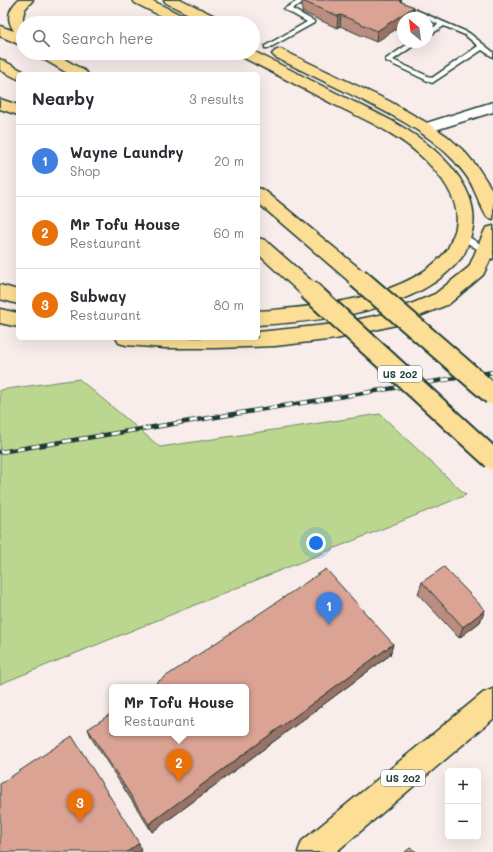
<!DOCTYPE html>
<html lang="en">
<head>
<meta charset="utf-8">
<style>
  body { margin:0; font-family:Mali,sans-serif; background:#f7f7f7; color:#2b2b33 }
  .controls { position:absolute; right:12px; bottom:12px; display:grid; overflow:hidden; border-radius:6px; box-shadow:0 4px 16px #0002 }
  .controls button { width:36px; height:36px; display:grid; place-items:center; padding:0; border:0; border-bottom:1px solid #e1e1e2; background:#fff; color:#2b2b33; font:20px sans-serif }
  .compass { position:absolute; left:397px; top:12px; width:36px; height:36px; border-radius:50%; background:#fff; box-shadow:0 4px 16px #0002; rotate:331deg }
  .you { position:absolute; left:316px; top:543px; width:14px; height:14px; margin:-10px; border:3px solid #fff; border-radius:50%; background:#1a73e8; box-shadow:0 0 0 6px #1a73e833 }
  .badge { display:grid; place-items:center; width:26px; height:26px; border-radius:50%; background:#0f766e; color:#fff; font-size:13px; font-weight:700 }
  .pin { position:absolute; translate:-50% -33px; filter:drop-shadow(0 1px 2px #0008) }
  .pin::after { content:''; position:absolute; top:21px; width:14px; height:12px; background:inherit; clip-path:polygon(0 0,100% 0,50% 100%) }
  .popup { position:absolute; left:109px; top:684px; width:140px; height:52px; box-sizing:border-box; display:grid; place-content:center; border-radius:6px; background:#fff; filter:drop-shadow(0 1px 3px #0005); font-size:13px; white-space:nowrap; color:#7c7c81 }
  .popup b { font-size:15px; color:#2b2b33 }
  .popup::after { content:''; position:absolute; left:50%; top:100%; margin-left:-8px; border:8px solid transparent; border-top-color:#fff }
  .list { margin:0; padding:0; list-style:none }
  h2 { display:flex; justify-content:space-between; align-items:center; height:52px; margin:0; padding:0 16px; font-size:17px }
  h2 small { font-size:13px; font-weight:400; color:#7c7c81 }
  .list li { display:grid; grid-template-columns:26px 1fr auto; gap:12px; align-items:center; box-sizing:border-box; height:72px; padding:0 16px; border-top:1px solid #e1e1e2 }
  .list b { display:block; font-size:15px; white-space:nowrap }
  .list p { margin:0; font-size:13px; white-space:nowrap; color:#7c7c81 }
  .list em { font-size:13px; font-style:normal; color:#7c7c81 }
  .icon { flex:none; width:22px; height:22px; fill:none; stroke:currentColor; stroke-width:2; stroke-linecap:round; stroke-linejoin:round }
  .map { position:relative; flex:none; width:493px; height:852px; overflow:hidden }
  .search { position:absolute; background:#fff; box-shadow:0 4px 16px #0002; left:16px; top:16px; width:244px; height:44px; display:flex; align-items:center; gap:10px; box-sizing:border-box; padding:0 14px; border-radius:22px; color:#7c7c81; font-size:15px }
  .panel { position:absolute; background:#fff; box-shadow:0 4px 16px #0002; left:16px; top:72px; width:244px; height:268px; border-radius:6px }
  .map>svg:first-child { display:block }
</style>
</head>
<body>
<div class="map">
<svg width="493" height="852" viewBox="0 0 493 852">
  <rect width="100%" height="100%" fill="#f8edea"/>
  <filter id="ink" filterUnits="userSpaceOnUse"><feTurbulence type="fractalNoise" baseFrequency=".025" numOctaves="2"/><feDisplacementMap in="SourceGraphic" scale="8" xChannelSelector="R" yChannelSelector="G"/><feConvolveMatrix kernelMatrix="1 2 1 2 8 2 1 2 1" color-interpolation-filters="sRGB"/></filter>
  <g filter="url(#ink)">
    <path fill="#bbd78f" stroke="#6d8a62" d="M79,379L160,447L380,414L466,495L0,684V390Z"/>
    <g fill="none" stroke-linecap="round" stroke-linejoin="round">
      <defs>
        <g id="service">
          <path d="M299,0H307L292,9L314,21V23L269,48H265V46L307,22L284,9Z"/>
          <path d="M385,0H393L469,33L493,52V57L482,50L432,83L386,61V59L411,42H419L393,60L432,78L478,46L465,35L444,26L427,37V32L438,24Z"/>
          <path d="M464,234L493,252V259L461,239V235Z"/>
        </g>
        <path id="minor" d="M493,102V112L426,133L420,131L418,128L420,125Z"/>
        <path id="primary" d="M493,689V719L336,852H298L302,841L483,693Z"/>
        <g id="trunk">
          <path d="M18,0H33L25,9L23,16V46L0,36V26L14,31C6,19 8,10 18,0Z"/>
          <path d="M133,0H151L191,20L193,23H175L135,3Z"/>
          <path d="M164,0H182L223,20L225,23H207L166,3Z"/>
          <path d="M280,49L389,101L429,124L447,136L464,151L478,168L493,191V219L487,217C478,203 475,187 465,174C436,134 388,113 346,92C322,80 298,69 275,57L272,54L275,51Z"/>
          <path d="M253,51C285,67 316,83 348,99C377,113 408,127 433,149C458,170 483,204 470,238C468,244 466,252 462,257C419,312 323,321 258,325V311C315,307 409,299 447,250C450,246 451,239 454,234C465,205 442,176 422,157C398,134 366,120 337,106C304,89 272,72 240,56L237,53H253Z"/>
          <path d="M35,53H54L85,71L88,74H69L38,56Z"/>
          <path d="M0,59L23,71L26,74H18V79L0,70Z"/>
          <path d="M0,99L18,105V115L0,109Z"/>
          <path d="M258,188L264,190L365,273L368,278L365,283L358,285L351,283L258,203Z"/>
          <path d="M493,226V254L483,275L449,304L400,324L336,339L275,346L217,348H165L126,345L119,343L116,338H258V332L336,324L389,313L435,294L469,267L484,232L486,228Z"/>
          <path d="M258,238L265,240L315,284L318,289L315,294L308,296L301,294L258,254Z"/>
          <path d="M0,285L18,290V304L0,299Z"/>
          <path d="M0,309L18,313V327L0,323Z"/>
        </g>
      </defs>
      <use href="#service" stroke="#1f3d34" stroke-width="3"/>
      <use href="#minor" stroke="#1f3d34" stroke-width="3"/>
      <use href="#primary" stroke="#1f3d34" stroke-width="3"/>
      <use href="#trunk" stroke="#1f3d34" stroke-width="3"/>
      <use href="#service" fill="#fff" fill-rule="evenodd"/>
      <use href="#minor" fill="#fff" fill-rule="evenodd"/>
      <use href="#primary" fill="#fcde96" fill-rule="evenodd"/>
      <use href="#trunk" fill="#fcde96" fill-rule="evenodd"/>
      <defs>
        <path id="rail" d="M0,452L493,372"/>
      </defs>
      <use href="#rail" stroke="#1f3d34" stroke-width="4.5"/>
      <use href="#rail" stroke="#fff" stroke-width="3" stroke-dasharray="8" stroke-linecap="butt"/>
      <defs>
        <g id="trunk-bridge">
          <path d="M358,278L493,395"/>
          <path d="M308,289L493,459"/>
        </g>
      </defs>
      <use href="#trunk-bridge" stroke="#1f3d34" stroke-width="24" stroke-linecap="butt"/>
      <use href="#trunk-bridge" stroke="#fcde96" stroke-width="20"/>
    </g>
    <g fill="#bb8c7f" stroke="#1f3d34">
      <path d="M304,0H402L401,2L414,7L412,18H403L376,42L340,26L337,28L302,12V1Z"/>
      <path d="M422,582L485,610L480,622L459,638L418,594Z"/>
      <path d="M393,644L390,655L152,832L92,739L88,729Z"/>
    </g>
    <g fill="#997268" stroke="#1f3d34">
      <path d="M414,7L412,18H403V25L376,42L377,31Z"/>
      <path d="M341,15L340,26L337,28L338,16Z"/>
      <path d="M485,610L480,622L459,638L463,627Z"/>
      <path d="M393,644L390,655L152,832L149,824Z"/>
      <path d="M139,843L141,851L140,852H127Z"/>
    </g>
    <g fill="#daa394" stroke="#1f3d34">
      <path d="M304,0H401L399,1L414,7L377,31L341,15L338,16L302,1Z"/>
      <path d="M444,567L485,610L463,627L422,582Z"/>
      <path d="M326,569L393,644L149,824L88,729L112,713V733H246V687H150Z"/>
      <path d="M72,736L139,843L127,852H0V784Z"/>
      <path d="M410,848L417,852H405Z"/>
    </g>
  </g>
  <g text-anchor="middle" stroke-width="4" stroke-linejoin="round" paint-order="stroke">
    <g fill="#fff" stroke="#627771" stroke-width="1">
      <rect x="378" y="366" width="44" height="16" rx="3"/>
      <rect x="381" y="770" width="44" height="16" rx="3"/>
    </g>
    <g font-size="10" font-weight="bold" fill="#1f3d34">
      <text x="400" y="378">US 202</text>
      <text x="403" y="782">US 202</text>
    </g>
  </g>
</svg>
<div class="controls">
<button>+</button>
<button>−</button>
</div>
<svg class="compass" viewBox="-18 -18 36 36"><path d="M0-13l5 13h-10z" fill="#e53935"/><path d="M0 13l5-13h-10z" fill="#7c7c81"/></svg>
<div class="you"></div>
<div class="pin badge" style="left:329px;top:625px;background:#3f7fe0">1</div>
<div class="pin badge" style="left:179px;top:782px;background:#e8710a">2</div>
<div class="popup"><b>Mr Tofu House</b>Restaurant</div>
<div class="pin badge" style="left:80px;top:822px;background:#e8710a">3</div>
<div class="search"><svg class="icon" aria-label="search" viewBox="0 0 24 24"><circle cx="10" cy="10" r="6"/><path d="M15 15l6 6"/></svg>Search here</div>
<section class="panel">
<h2>Nearby<small>3 results</small></h2>
<ul class="list">
<li><span class="badge" style="background:#3f7fe0">1</span><div><b>Wayne Laundry</b><p>Shop</p></div><em>20 m</em></li>
<li><span class="badge" style="background:#e8710a">2</span><div><b>Mr Tofu House</b><p>Restaurant</p></div><em>60 m</em></li>
<li><span class="badge" style="background:#e8710a">3</span><div><b>Subway</b><p>Restaurant</p></div><em>80 m</em></li>
</ul>
</section>
</div>
</body>
</html>
